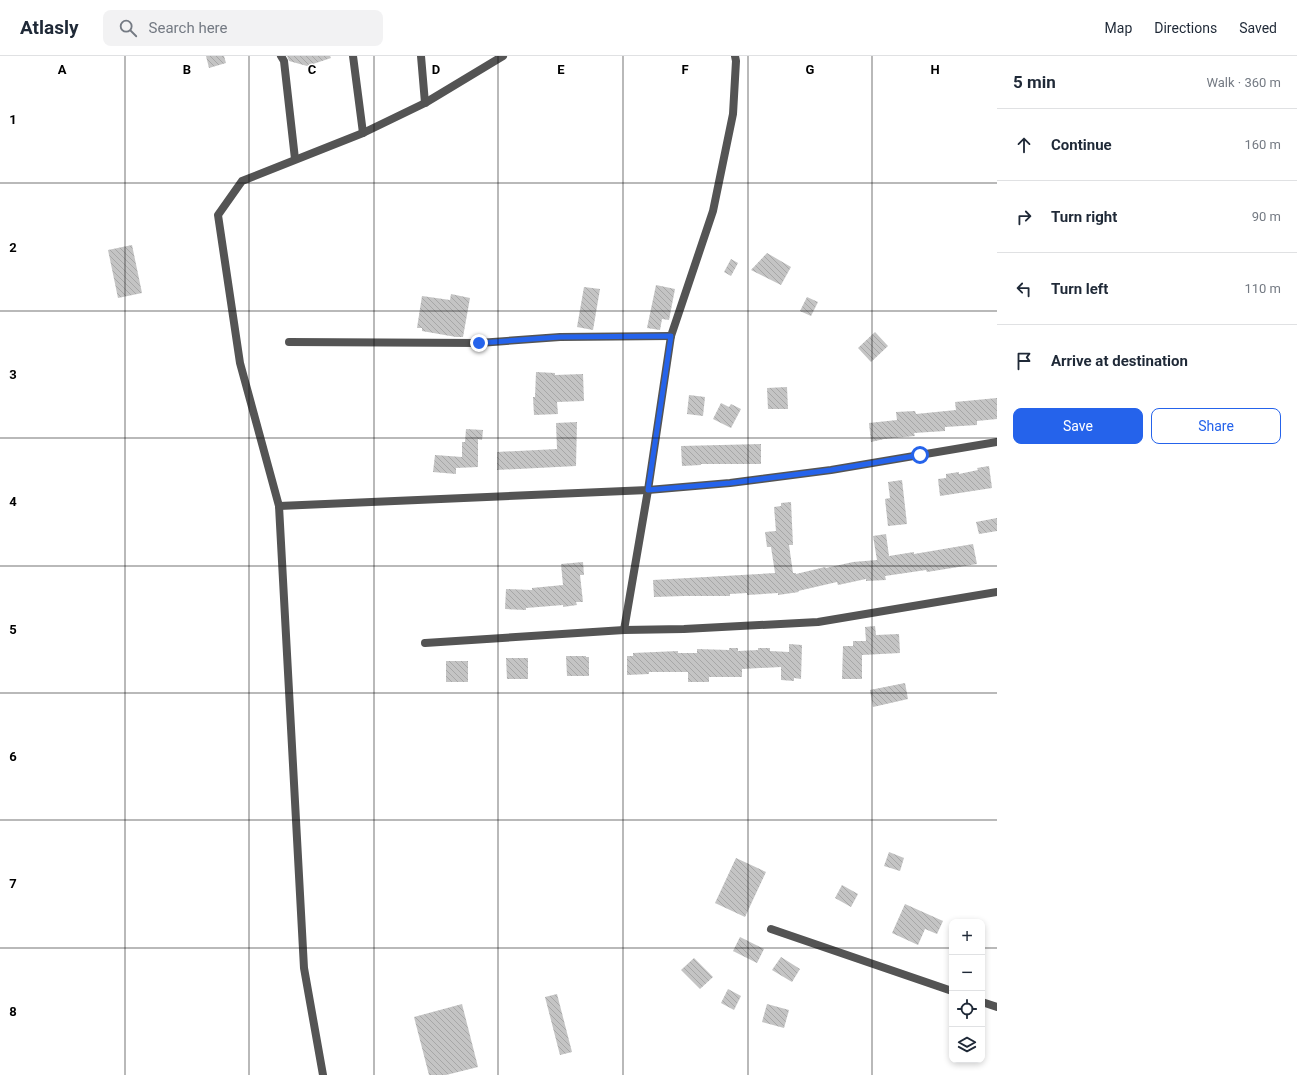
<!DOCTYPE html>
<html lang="en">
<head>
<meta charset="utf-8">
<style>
  body { margin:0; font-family:Roboto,sans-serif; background:#f2f2f3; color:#1f2937 }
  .controls { position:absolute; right:12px; bottom:12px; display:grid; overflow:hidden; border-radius:8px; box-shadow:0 2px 6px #0003 }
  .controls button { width:36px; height:36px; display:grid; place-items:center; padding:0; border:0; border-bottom:1px solid #e0e1e3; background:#fff; color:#1f2937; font:20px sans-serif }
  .stop { position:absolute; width:12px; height:12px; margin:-9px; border:3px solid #2563eb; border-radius:50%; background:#fff }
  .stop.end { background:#2563eb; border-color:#fff; box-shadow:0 1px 4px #0008 }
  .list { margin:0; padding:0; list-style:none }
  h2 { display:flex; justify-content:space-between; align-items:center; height:52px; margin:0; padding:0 16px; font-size:17px }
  h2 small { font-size:13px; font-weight:400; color:#747a83 }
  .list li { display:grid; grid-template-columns:26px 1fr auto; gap:12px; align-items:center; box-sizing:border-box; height:72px; padding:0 16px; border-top:1px solid #e0e1e3 }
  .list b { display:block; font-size:15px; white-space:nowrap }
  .list em { font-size:13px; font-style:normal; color:#747a83 }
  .actions { display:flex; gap:8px; padding:12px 16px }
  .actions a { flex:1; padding:9px 0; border:1px solid #2563eb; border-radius:8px; text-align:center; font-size:14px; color:#2563eb }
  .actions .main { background:#2563eb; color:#fff }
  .icon { flex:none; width:22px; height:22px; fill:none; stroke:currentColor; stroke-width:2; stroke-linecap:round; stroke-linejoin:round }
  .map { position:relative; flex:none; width:997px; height:1019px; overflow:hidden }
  header { display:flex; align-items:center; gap:24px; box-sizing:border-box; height:56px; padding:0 20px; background:#fff; border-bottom:1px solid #e0e1e3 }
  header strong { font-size:19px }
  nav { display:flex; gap:22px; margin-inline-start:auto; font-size:14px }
  .search { width:280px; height:36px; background:#f2f2f3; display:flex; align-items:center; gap:10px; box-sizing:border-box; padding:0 14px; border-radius:8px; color:#747a83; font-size:15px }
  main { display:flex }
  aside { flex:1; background:#fff }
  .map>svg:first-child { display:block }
</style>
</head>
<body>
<header>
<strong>Atlasly</strong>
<div class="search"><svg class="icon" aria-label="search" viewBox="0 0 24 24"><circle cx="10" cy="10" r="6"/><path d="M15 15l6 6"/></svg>Search here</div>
<nav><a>Map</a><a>Directions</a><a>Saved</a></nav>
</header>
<main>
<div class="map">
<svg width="997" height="1019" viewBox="0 0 997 1019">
  <defs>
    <pattern id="building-back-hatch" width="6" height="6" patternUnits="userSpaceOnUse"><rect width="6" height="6" fill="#c4c4c4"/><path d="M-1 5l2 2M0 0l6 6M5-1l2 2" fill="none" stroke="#a7a7a7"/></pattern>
  </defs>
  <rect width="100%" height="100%" fill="#fff"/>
  <g fill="url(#building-back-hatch)">
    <path d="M206,0H224L226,7L209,12Z"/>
    <path d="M287,0H330L331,2L307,10L289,5Z"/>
    <path d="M132,189L142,237L118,242L108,194Z"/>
    <path d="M767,197L791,211L781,229L751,214Z"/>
    <path d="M731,203L738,207L731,220L724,216Z"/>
    <path d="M656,229L675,233L669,264L662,263L660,274L647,272Z"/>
    <path d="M584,231L600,233L593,274L577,271Z"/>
    <path d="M451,238L470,242L463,281H456L422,275V272H417L422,240L450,244Z"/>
    <path d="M807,241L818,246L811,260L800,255Z"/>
    <path d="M875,276L888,290L871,306L858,292Z"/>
    <path d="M536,316L555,317V319L583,318L584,345L557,346L558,358L534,359L533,341H535Z"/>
    <path d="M787,331L788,353H768L767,332Z"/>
    <path d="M689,339L705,341L703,360L687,358Z"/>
    <path d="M997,342V363L977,365V369L945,371V375L914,377L915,380L884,383L871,386L869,367L897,364L896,356L915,355L916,358L956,354L955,346Z"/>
    <path d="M721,347L729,351L731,348L741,353L731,372L713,363Z"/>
    <path d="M577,366L576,410L497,414V396L557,393L556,367Z"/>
    <path d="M466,373L483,374L482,384L478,383V411L456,412V418L433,416L435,399L462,401V386H465Z"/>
    <path d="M761,388V408H701V409L682,410L681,390Z"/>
    <path d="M989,410L992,432L940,440L938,423L946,422V418L959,416V418L978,414L977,412Z"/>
    <path d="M902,424L907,468L888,470L885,443L890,442L888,426Z"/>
    <path d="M791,446L793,489H789L793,517H796V518L825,511L826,512L853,506L877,504L873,480L886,478L889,500L914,496V498L973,488L977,508L927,516L926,514L885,520L886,524L866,525V523L838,529L837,526L798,535L799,536L778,539V537L747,539V537L730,538V540H684L654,541L653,524L775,517L771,491H767L765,476L776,475L774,451L781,450V447Z"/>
    <path d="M997,462V475L979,478L976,466Z"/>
    <path d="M583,506L584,519H580L583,546H576L577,549L563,551V549L526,552V554L505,553L506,533L532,534V532L563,529L561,508Z"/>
    <path d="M875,570L876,579L899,578L900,597L862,599V623H842L843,590H853V585H866L865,571Z"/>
    <path d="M789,588L802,589L801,623L794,622V625L781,624V611L742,613V621H709V626H688V616H649V618L627,619V600H633V597L678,595V597H697V593L729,594V592H738V595L758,594V592H770V595L789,596Z"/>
    <path d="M566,600H586V601H589V620H567Z"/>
    <path d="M506,602H528V623H507Z"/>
    <rect x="446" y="605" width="22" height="21"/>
    <path d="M905,627L908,643L873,651L870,634Z"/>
    <path d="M889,796L904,802L900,815L884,810Z"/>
    <path d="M736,802L766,816L745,861L715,847Z"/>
    <path d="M842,829L858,838L851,851L835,842Z"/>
    <path d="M905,848L943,865L937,878L925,873L918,889L892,877Z"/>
    <path d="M740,881L764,893L757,907L733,895Z"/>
    <path d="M781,901L800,913L792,926L772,914Z"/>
    <path d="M694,902L713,921L700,933L681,914Z"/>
    <path d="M728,933L741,940L734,954L721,947Z"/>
    <path d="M557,938L572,996L560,999L545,941Z"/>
    <path d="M462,948L478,1011L446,1019H429L414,961Z"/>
    <path d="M767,948L789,954L784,972L762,966Z"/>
  </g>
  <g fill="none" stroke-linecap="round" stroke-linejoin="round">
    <g stroke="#545454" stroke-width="8">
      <path d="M281,0L284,5L295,103"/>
      <path d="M353,0L363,77"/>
      <path d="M421,0L425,47"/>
      <path d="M289,286L479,287L560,281L671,280"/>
      <path d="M279,450L648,434L730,427L831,414L997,386"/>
      <path d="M624,574L648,434L671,280L713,155L733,58L736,5L735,0"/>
      <path d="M425,587L624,574L684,573L818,566L997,536"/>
      <path d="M771,873L952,935"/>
      <path d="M982,946L997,951"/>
      <path d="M323,1019L304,912L279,450L240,307L218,159L242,125L363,77L425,47L503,0"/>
    </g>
  </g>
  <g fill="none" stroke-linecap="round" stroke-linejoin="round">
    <path stroke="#2563eb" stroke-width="5" d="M479,287L560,281L671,280L648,434L730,427L831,414L920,399"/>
  </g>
  <path fill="none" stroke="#000" stroke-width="1" stroke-opacity="0.55" d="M125,0V1019M249,0V1019M374,0V1019M498,0V1019M623,0V1019M748,0V1019M872,0V1019M0,127H997M0,255H997M0,382H997M0,510H997M0,637H997M0,764H997M0,892H952M982,892H997"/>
  <g font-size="13" text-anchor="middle" font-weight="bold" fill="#000" stroke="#fff" stroke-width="3" stroke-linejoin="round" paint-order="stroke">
    <text x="62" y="18">A</text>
    <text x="187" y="18">B</text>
    <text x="312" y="18">C</text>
    <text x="436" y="18">D</text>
    <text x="561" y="18">E</text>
    <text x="685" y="18">F</text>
    <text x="810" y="18">G</text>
    <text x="935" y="18">H</text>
    <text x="13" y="68">1</text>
    <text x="13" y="196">2</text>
    <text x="13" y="323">3</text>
    <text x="13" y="450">4</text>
    <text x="13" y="578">5</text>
    <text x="13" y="705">6</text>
    <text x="13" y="832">7</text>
    <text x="13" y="960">8</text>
  </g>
</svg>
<div class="controls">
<button>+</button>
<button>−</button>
<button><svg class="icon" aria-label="locate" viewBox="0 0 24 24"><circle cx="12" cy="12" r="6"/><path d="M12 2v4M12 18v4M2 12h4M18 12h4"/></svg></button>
<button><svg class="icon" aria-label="layers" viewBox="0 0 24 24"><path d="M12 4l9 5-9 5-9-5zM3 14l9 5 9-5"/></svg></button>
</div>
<div class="stop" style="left:920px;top:399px"></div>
<div class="stop end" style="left:479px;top:287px"></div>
</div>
<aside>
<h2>5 min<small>Walk · 360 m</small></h2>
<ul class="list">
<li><svg class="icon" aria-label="ahead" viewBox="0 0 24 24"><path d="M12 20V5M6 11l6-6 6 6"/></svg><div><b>Continue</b></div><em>160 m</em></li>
<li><svg class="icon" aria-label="right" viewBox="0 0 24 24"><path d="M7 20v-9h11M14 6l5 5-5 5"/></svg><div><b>Turn right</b></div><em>90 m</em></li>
<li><svg class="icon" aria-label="left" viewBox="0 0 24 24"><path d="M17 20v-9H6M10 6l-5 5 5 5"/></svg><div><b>Turn left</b></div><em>110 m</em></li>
<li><svg class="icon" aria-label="arrive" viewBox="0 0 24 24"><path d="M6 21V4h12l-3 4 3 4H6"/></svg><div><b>Arrive at destination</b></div></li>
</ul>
<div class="actions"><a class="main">Save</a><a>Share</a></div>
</aside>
</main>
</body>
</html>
